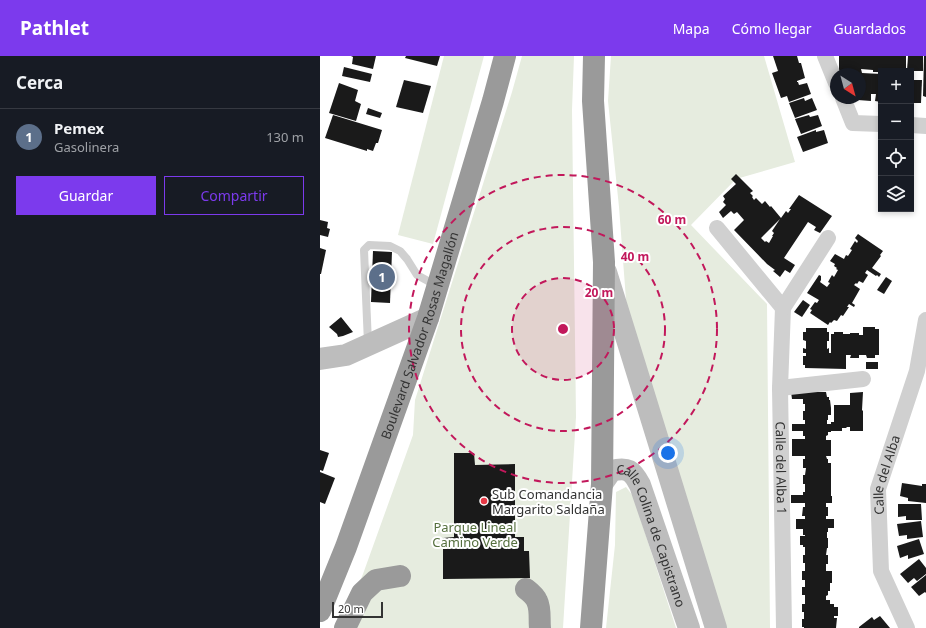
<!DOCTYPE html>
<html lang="es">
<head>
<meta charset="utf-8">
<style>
  body { margin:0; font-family:"Noto Sans",sans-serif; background:#20242c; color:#f1f3f6 }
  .controls { position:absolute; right:12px; top:12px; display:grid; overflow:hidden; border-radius:0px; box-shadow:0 2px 6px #0003 }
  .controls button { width:36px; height:36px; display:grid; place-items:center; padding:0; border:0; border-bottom:1px solid #363941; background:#171b24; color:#f1f3f6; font:20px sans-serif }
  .compass { position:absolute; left:510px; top:12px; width:36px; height:36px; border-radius:50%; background:#171b24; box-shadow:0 2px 6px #0003; rotate:144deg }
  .scale { position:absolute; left:12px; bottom:10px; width:51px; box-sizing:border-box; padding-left:4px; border:2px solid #333; border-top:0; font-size:11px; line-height:14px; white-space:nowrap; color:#333; -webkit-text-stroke:3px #fff; paint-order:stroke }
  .you { position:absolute; left:348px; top:397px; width:14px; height:14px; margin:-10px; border:3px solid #fff; border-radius:50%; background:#1a73e8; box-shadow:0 0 0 6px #1a73e833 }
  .badge { display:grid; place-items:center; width:26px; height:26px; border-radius:50%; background:#7c3aed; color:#fff; font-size:13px; font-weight:700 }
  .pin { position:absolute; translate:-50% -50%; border:2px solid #fff; box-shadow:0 1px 4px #0006 }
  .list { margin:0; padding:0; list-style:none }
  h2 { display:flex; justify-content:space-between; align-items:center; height:52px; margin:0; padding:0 16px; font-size:17px }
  h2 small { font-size:13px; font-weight:400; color:#9ea1a6 }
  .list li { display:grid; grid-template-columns:26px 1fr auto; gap:12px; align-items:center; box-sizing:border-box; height:56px; padding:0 16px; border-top:1px solid #363941 }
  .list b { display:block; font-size:15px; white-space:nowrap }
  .list p { margin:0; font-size:13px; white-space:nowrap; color:#9ea1a6 }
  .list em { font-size:13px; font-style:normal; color:#9ea1a6 }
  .actions { display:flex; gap:8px; padding:12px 16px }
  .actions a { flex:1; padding:9px 0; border:1px solid #7c3aed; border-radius:0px; text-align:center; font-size:14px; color:#7c3aed }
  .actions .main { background:#7c3aed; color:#fff }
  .icon { flex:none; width:22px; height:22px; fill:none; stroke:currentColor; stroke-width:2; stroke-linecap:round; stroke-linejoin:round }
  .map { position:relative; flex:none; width:606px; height:572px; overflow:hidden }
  header { display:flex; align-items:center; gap:24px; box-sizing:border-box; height:56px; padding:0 20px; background:#7c3aed; color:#fff }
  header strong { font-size:19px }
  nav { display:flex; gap:22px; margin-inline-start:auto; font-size:14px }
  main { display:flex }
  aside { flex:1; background:#171b24 }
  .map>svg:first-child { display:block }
</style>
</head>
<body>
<header>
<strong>Pathlet</strong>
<nav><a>Mapa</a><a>Cómo llegar</a><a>Guardados</a></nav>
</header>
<main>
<aside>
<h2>Cerca<small></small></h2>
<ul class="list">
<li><span class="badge" style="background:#5c6f8a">1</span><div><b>Pemex</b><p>Gasolinera</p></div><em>130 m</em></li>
</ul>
<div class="actions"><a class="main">Guardar</a><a>Compartir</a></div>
</aside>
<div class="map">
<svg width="606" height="572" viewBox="0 0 606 572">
  <rect width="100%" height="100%" fill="#fff"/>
  <g fill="#e6ecdf">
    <path d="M124,0H164L113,188L78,179Z"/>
    <path d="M202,0H254L252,54L256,361L243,572H20L43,518L93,379L95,344L192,36Z"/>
    <path d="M291,0H444L475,106L416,123L371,169L447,248L450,572H404L308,270L299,151L288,45Z"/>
    <path d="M306,431L313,440L356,572H286L295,489L296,436Z"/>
  </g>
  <g fill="#1a1a1a" fill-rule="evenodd">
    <path d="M31,0H56L53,13L32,8L33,1Z"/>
    <path d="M86,0H120L117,10L85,2Z"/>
    <path d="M453,0H477L479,7H481L485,22L477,25V26H478L479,29L487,27L491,38L469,46L467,40L461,42L452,17L458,15Z"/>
    <path d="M519,0H586V14L561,15V16H553V14L541,13L542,17L561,18V46L555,45L556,38H551V45L538,44L539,42H540V18L519,16Z"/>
    <path d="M588,0H603V15H587Z"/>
    <path d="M604,0H606V41L603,40Z"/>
    <path d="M24,11L52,18L50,26L22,20Z"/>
    <path d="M84,24L111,30L103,57L76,51Z"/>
    <path d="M591,24H602L601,47H591Z"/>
    <path d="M19,27L38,34L35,45L41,48L36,65L9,57Z"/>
    <path d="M484,42L485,45L492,42L497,54L475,62L469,47Z"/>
    <path d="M48,52L62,57L60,62L46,58Z"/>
    <path d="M13,59L62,74L58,87H56L53,95L47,93V95L5,82Z"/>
    <path d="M489,59L490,61L498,59L502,70L481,78L475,63Z"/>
    <path d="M496,74V76L504,74L508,87L483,96L477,81Z"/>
    <path d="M416,118L433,135L430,137L433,140L432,141L434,144L436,142L442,148L445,145L450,151L451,150L461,162L466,155L468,157L471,153H469L479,139L512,160L500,177L494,174L496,171L488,166L464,202L475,209L470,217L465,214L460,221L453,215L455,214L447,208L414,174L424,164L417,156L414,158L411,155L403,162L399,156L406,149L403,146L405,143L403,140L416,128L411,123ZM460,163L452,175L454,177L452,180H453L449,187L446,185L445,186L441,182Z"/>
    <path d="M0,164L8,166L7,172L10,173L8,181L0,179Z"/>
    <path d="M538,178L563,195L560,199L561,200L552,212L561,218L559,221L557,219L556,220L547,214L545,217L548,219L543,227L539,225L537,228L536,227L534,229L540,233L532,247L535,249L534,251L529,248L527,251H529L523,260L521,259L517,265L514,264L511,267L510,266L508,269L490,257L492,254L490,253L495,246L497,247L499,244L487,237L499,219L501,220V224L500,226L507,231L510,227L508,226L512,219L514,221L518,214L516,213L517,212L514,210L515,208L510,205L515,198L524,203L526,199L528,200L532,194L530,193L535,185L537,187L538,185L535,182Z"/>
    <path d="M0,192L6,194L1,218H0Z"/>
    <path d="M53,195L72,196L70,247L51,246Z"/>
    <path d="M566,221L572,225L564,238L557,234Z"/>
    <path d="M483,244L490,249L482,261L474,256Z"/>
    <path d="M21,261L33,276L23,280L18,281L17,278L9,271Z"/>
    <path d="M543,271H555V273H559V299H555V302H547L546,299H539V302H530L531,299H526V313L485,312V309H483V300H486V297H483V292L486,293V285L483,284V276H486V272H507V276H509V285H507V293L509,292V297H511V278H514V276H523V278H530V277H539V279H543Z"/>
    <rect x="546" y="306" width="12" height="7"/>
    <path d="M471,336H506L507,341H509V344H510L511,352V359H508V364H507V368H511V366H514V349H530V337L543,336L542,354L543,355V375H530V371H527L526,372H522V375H511V376H508V379L506,380V384H511V400H506L507,403H508V407H511V440H512V447H506V451H508V460H506V463H514V472H508V476H507V482H508V492H507L506,499H508V508H506V515H512V527H510V535H508V539L506,540V544H510V548H514V551H518V560H514V562H517L516,572H484V571H482V563H484V556H482V548H485V539H482V531H485V524H482V515H485V507H483V499H485V491H483V489H480V480H485V479H483V473H476V463H485V460H482L483,451H485V447H471V439H483V436H485V428H483V419H485L486,412H483V403H485V400H472V383H485V380H483V375H472V368H485V364H483V355H485V348H483V343H472Z"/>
    <path d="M0,394L9,397L3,415L0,414Z"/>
    <path d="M134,397H154L155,409L195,408V481H204V495H209L210,522L123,523V482L134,481Z"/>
    <path d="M0,416L15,422L5,448L0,446Z"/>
    <path d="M582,427L602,430V428H606V447L588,445V442L580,440Z"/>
    <path d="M578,448H601L602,464H586V460L578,461Z"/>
    <path d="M601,465L603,481L587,483V479L579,480L577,468Z"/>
    <path d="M599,483L604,498L588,503V499L580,502L577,490Z"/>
    <path d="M599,503L606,512V518L597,525L594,522L588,527L580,518Z"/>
    <path d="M606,519V537L605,536L599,540L591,531Z"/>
    <path d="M560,560L570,572H539V571L552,561L554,564Z"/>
  </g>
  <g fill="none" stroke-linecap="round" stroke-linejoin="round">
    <path stroke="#d0d0d0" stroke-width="8" d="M48,287L44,194L49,189L70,190L80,195L87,203L97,219L117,230"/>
    <g stroke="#d0d0d0" stroke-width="16">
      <path d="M505,0L516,27"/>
      <path d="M523,42L533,67L561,68"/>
      <path d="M591,69L606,70"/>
      <path d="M397,172L463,252"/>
      <path id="s1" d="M463,252L460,332L464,572"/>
      <path d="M463,252L508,182"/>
      <path d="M460,332L543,323"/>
      <path id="s2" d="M587,572L561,515L558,433L597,315L606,264"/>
    </g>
    <g stroke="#bdbdbd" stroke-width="22">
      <path d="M286,216L309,290L396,572"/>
      <path d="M0,303L26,299L108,262"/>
      <path id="s3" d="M282,428L291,415C308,411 312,414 320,429L369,572"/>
    </g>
    <g stroke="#9a9a9a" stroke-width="22">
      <path d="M206,533C210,536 215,540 217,545C221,553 219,564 220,572"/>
      <path id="s4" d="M0,555L26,491L108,262L173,45L185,0"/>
      <path d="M25,572L42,537L56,524L80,520"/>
      <path d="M271,572L282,428L284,206L273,45L274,0"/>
    </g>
  </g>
  <circle cx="243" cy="273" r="51" fill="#c2185b" fill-opacity=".12"/>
  <g fill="none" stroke="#c2185b" stroke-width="2" stroke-dasharray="7 5">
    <circle cx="243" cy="273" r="51"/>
    <circle cx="243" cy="273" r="102"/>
    <circle cx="243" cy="273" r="154"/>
  </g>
  <circle fill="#e63946" stroke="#fff" stroke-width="1.5" cx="164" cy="445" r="4"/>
  <g text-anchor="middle" stroke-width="4" stroke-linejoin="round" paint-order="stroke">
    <g font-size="13" fill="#333" stroke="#fff">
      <text dy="5" stroke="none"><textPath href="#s4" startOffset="293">Boulevard Salvador Rosas Magallón</textPath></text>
      <text dy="5" stroke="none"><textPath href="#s1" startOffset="160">Calle del Alba 1</textPath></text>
      <text dy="5" stroke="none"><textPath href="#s2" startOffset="160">Calle del Alba</textPath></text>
      <text dy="5" stroke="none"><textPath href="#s3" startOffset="101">Calle Colina de Capistrano</textPath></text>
    </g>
    <g font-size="13" fill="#333" stroke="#fff" text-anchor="start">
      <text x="172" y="443">Sub Comandancia<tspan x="172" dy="15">Margarito Saldaña</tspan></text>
    </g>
    <g font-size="13" fill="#56703f" stroke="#fff">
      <text x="155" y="476">Parque Lineal<tspan x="155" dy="15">Camino Verde</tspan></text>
    </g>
  </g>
  <circle cx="243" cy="273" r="6" fill="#c2185b" stroke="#fff" stroke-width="2"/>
  <g font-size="12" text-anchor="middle" font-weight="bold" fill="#c2185b" stroke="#fff" stroke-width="4" stroke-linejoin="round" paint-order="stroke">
    <text x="352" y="168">60 m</text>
    <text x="315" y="205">40 m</text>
    <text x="279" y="241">20 m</text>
  </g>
</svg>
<div class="controls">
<button>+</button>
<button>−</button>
<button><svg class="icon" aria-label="locate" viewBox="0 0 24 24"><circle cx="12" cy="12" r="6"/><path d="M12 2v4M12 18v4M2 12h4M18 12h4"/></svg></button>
<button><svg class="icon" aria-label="layers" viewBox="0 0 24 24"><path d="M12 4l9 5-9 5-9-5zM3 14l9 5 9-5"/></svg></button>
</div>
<svg class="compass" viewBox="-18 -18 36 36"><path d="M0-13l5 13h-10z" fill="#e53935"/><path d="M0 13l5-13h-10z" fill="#9ea1a6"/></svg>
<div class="scale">20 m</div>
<div class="you"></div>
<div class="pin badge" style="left:62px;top:221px;background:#5c6f8a">1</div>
</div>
</main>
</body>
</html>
